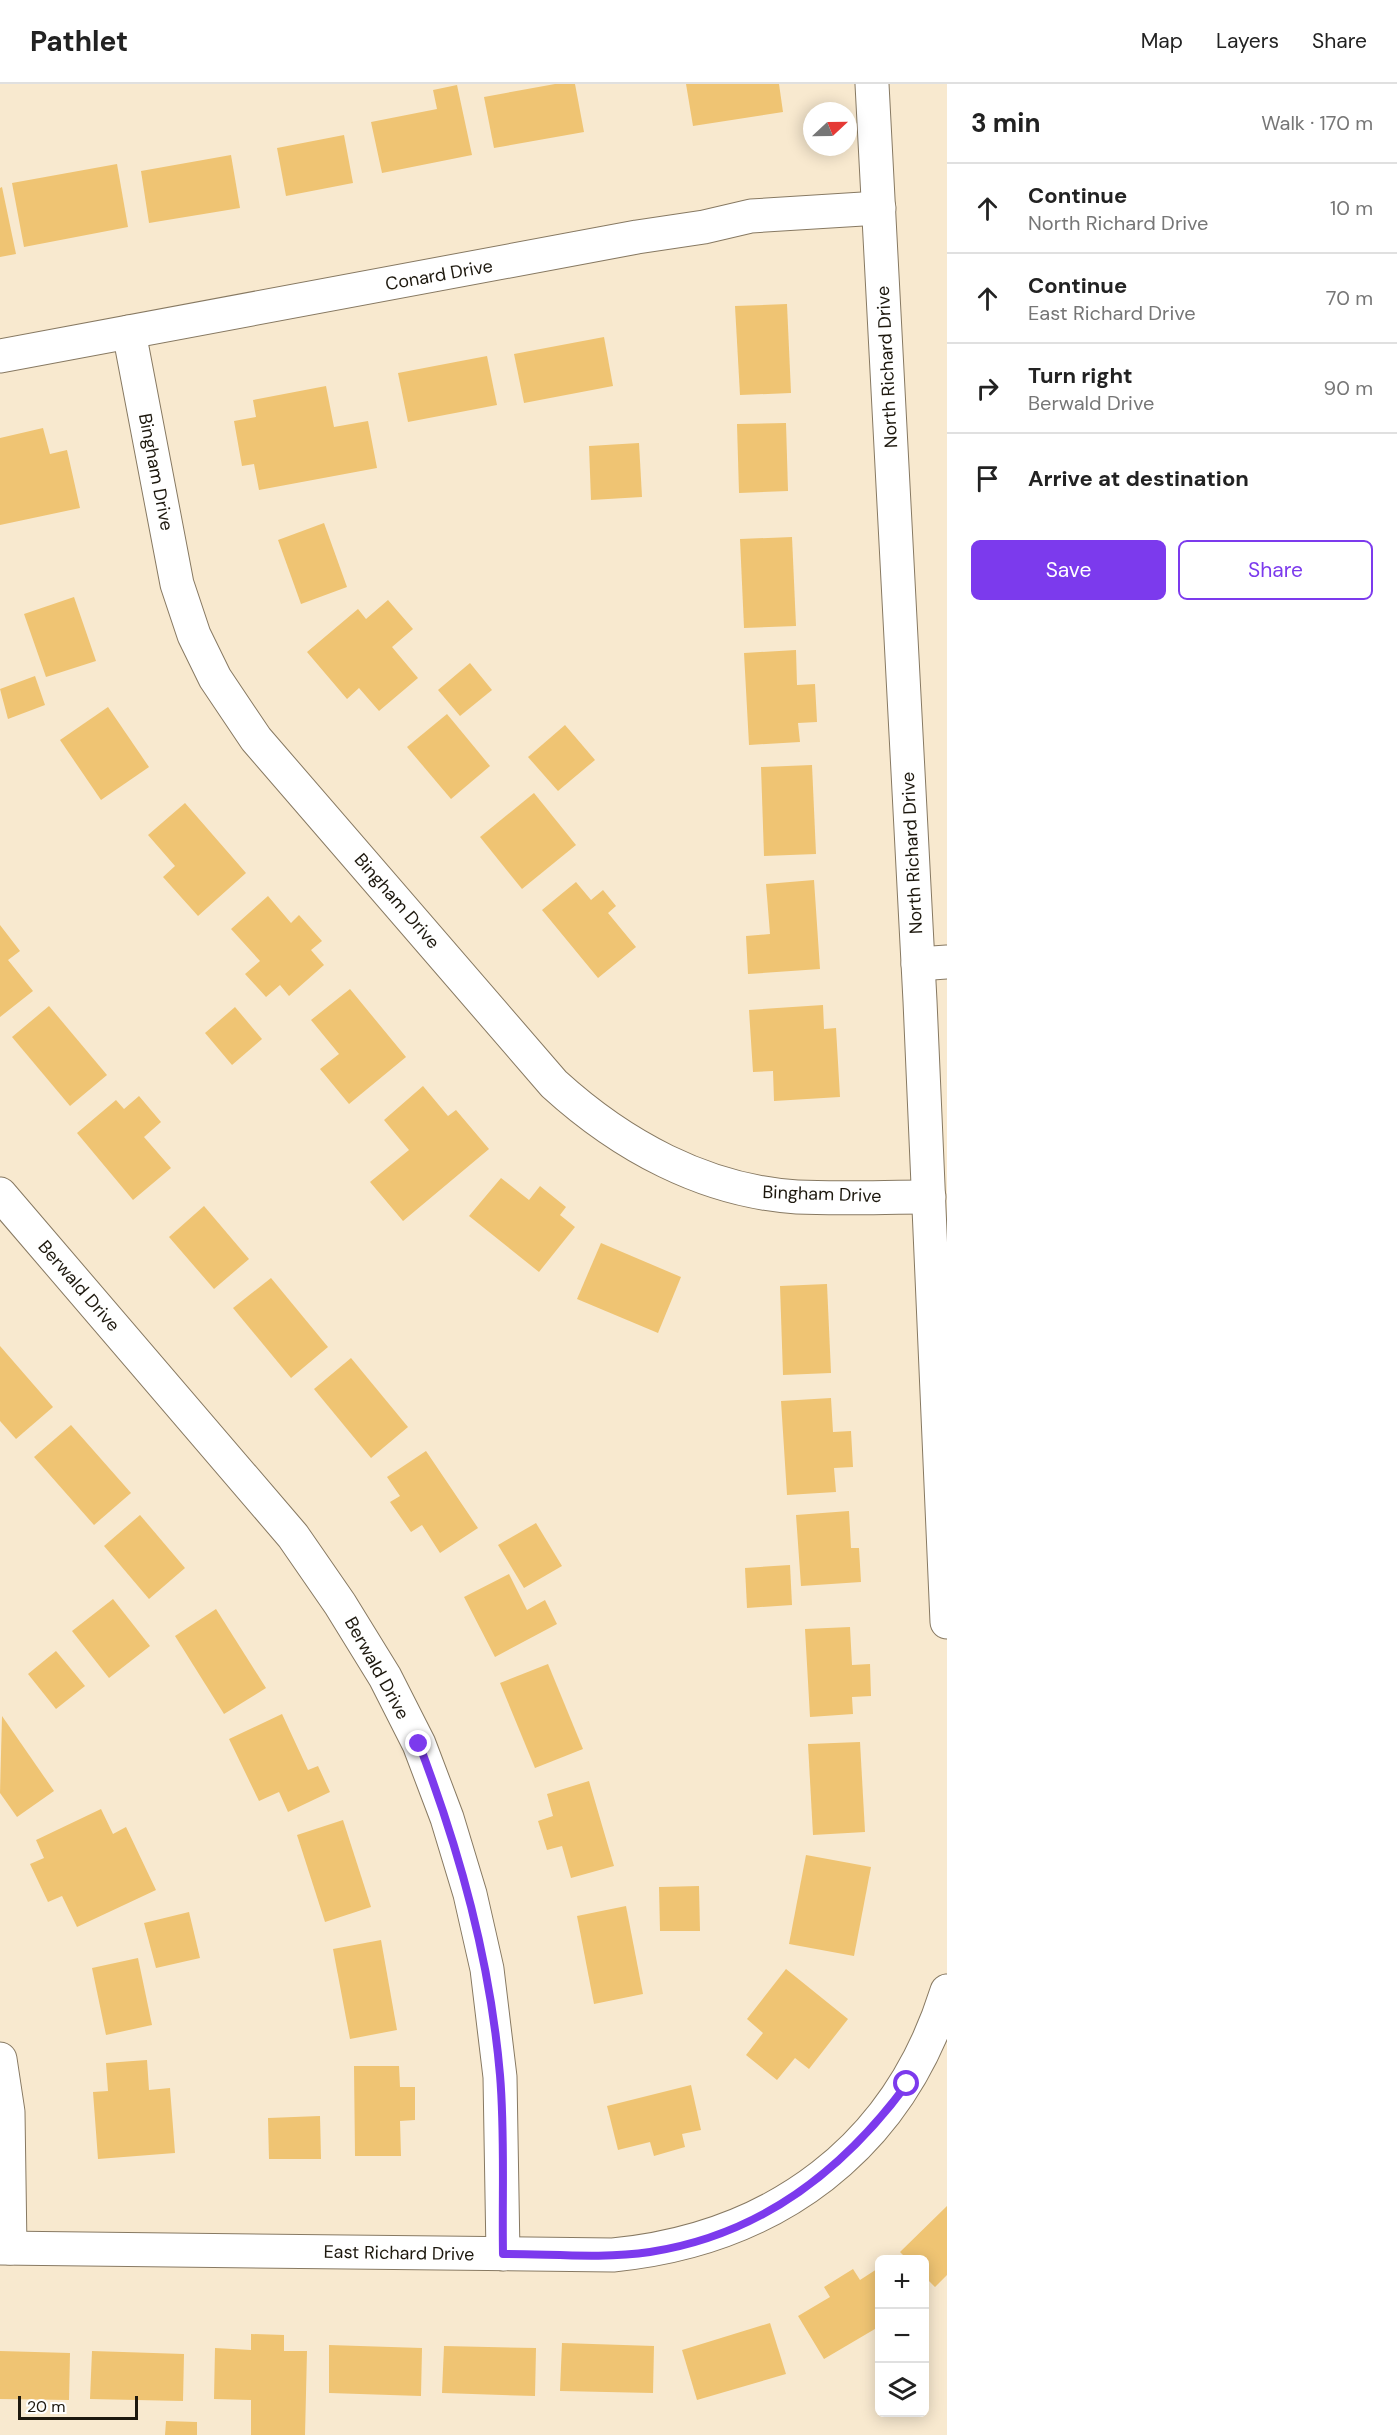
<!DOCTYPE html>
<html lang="en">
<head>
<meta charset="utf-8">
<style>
  body { margin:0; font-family:"DM Sans",sans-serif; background:#f2f2f2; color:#222 }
  .controls { position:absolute; right:18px; bottom:18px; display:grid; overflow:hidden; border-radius:9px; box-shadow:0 3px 15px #0003 }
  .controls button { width:54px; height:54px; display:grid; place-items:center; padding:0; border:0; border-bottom:2px solid #e0e0e0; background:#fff; color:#222; font:30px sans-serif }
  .compass { position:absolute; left:803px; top:18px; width:54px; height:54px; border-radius:50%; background:#fff; box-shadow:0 3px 15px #0003; rotate:68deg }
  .scale { position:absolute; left:18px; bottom:15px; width:120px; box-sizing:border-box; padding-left:6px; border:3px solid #1d180e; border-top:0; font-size:16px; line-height:21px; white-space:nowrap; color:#1d180e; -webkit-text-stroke:4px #fff; paint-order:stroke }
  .stop { position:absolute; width:18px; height:18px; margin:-14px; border:4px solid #7c3aed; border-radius:50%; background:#fff }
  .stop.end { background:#7c3aed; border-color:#fff; box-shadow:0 2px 6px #0008 }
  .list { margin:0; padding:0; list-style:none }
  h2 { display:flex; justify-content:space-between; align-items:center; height:78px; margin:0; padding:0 24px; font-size:26px }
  h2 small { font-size:20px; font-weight:400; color:#767676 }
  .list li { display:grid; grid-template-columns:39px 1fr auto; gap:18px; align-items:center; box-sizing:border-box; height:90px; padding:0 24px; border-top:2px solid #e0e0e0 }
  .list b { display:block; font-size:22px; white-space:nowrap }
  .list p { margin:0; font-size:20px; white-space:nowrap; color:#767676 }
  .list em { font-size:20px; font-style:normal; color:#767676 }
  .actions { display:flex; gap:12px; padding:18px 24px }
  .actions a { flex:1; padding:14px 0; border:2px solid #7c3aed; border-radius:9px; text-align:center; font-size:21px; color:#7c3aed }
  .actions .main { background:#7c3aed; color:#fff }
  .icon { flex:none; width:33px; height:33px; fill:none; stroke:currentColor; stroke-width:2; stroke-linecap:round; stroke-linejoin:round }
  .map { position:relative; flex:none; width:947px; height:2351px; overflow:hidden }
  header { display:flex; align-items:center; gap:36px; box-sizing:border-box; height:84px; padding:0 30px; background:#fff; border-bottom:2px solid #e0e0e0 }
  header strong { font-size:28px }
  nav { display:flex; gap:33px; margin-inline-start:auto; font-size:21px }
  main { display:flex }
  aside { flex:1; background:#fff }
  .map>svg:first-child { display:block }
</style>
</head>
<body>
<header>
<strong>Pathlet</strong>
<nav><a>Map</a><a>Layers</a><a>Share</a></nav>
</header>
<main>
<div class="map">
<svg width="947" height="2351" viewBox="0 0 947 2351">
  <rect width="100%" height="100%" fill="#f8e9cf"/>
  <g fill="#efc473">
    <path d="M555,0H575L584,48L494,64L484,13Z"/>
    <path d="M686,0H779L783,28L693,42Z"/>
    <path d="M457,1L472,71L382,89L371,38L437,25L433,6Z"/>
    <path d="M344,51L353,99L286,112L277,64Z"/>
    <path d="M231,71L240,124L149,139L141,87Z"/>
    <path d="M117,80L128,143L24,163L12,99Z"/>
    <path d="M2,103L16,170L0,173V104Z"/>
    <path d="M787,220L791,309L740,311L735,222Z"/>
    <path d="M604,253L613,302L524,319L514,270Z"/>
    <path d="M487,272L497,321L408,338L398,289Z"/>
    <path d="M326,302L334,343L368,337L377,384L259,406L254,380L242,382L234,337L256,333L253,316Z"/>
    <path d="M786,339L788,407L739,409L737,340Z"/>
    <path d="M43,344L50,370L67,366L80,424L0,441V354Z"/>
    <path d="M639,359L642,413L591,416L589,362Z"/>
    <path d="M324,439L347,503L301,520L278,456Z"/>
    <path d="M792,453L796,542L744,544L740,455Z"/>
    <path d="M74,513L96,577L46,593L24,530Z"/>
    <path d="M388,516L413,545L392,563L418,594L379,627L359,604L347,615L307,568L358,525L366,535Z"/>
    <path d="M796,566L797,601L815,600L817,638L798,639L800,658L749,661L744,569Z"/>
    <path d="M470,579L492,606L460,632L438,606Z"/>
    <path d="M35,592L45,621L8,635L0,605Z"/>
    <path d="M108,623L149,683L101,716L60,656Z"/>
    <path d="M447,630L490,682L451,715L407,663Z"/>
    <path d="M565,641L595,676L558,707L528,673Z"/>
    <path d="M812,681L816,770L764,772L761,683Z"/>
    <path d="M534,709L576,761L522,805L480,753Z"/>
    <path d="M185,719L246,789L198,832L163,793L175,782L148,751Z"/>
    <path d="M814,796L820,885L748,890L746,852L770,850L766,800Z"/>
    <path d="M576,798L591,816L603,806L616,822L608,829L636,863L598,894L542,826Z"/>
    <path d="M268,812L291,839L299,831L322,857L311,866L324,881L289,912L280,901L266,913L245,890L260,877L231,845Z"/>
    <path d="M0,841L20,867L8,876L33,907L0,933Z"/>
    <path d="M350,905L406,973L349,1020L320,985L339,970L311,936Z"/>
    <path d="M823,921L824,945L836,944L840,1013L774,1017L773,987L753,988L749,926Z"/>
    <path d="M49,922L107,991L70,1022L12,953Z"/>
    <path d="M235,923L262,955L232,981L205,949Z"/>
    <path d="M423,1002L448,1032L456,1026L489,1065L403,1137L370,1098L409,1066L384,1036Z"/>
    <path d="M139,1012L161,1038L144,1053L171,1084L133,1116L77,1049L116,1016L124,1025Z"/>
    <path d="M501,1094L529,1116L540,1102L566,1123L560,1131L575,1143L539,1188L469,1132Z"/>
    <path d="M204,1122L249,1175L214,1205L169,1153Z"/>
    <path d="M601,1159L681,1193L658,1249L577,1215Z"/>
    <path d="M271,1194L328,1263L291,1294L233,1224Z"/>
    <path d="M827,1200L831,1289L783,1291L780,1202Z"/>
    <path d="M0,1262L53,1323L16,1355L0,1337Z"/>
    <path d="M351,1274L408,1343L371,1374L314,1305Z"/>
    <path d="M831,1314L833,1348L851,1347L853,1383L834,1384L836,1408L787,1411L781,1317Z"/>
    <path d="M71,1341L131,1409L94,1441L34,1373Z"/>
    <path d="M426,1367L478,1444L440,1469L422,1441L411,1448L390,1418L400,1412L387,1393Z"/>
    <path d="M849,1427L851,1464H859L861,1498L801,1502L796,1431Z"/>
    <path d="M140,1431L185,1484L149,1515L104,1462Z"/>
    <path d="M536,1439L562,1482L524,1504L498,1461Z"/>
    <path d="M790,1481L792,1521L747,1524L745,1484Z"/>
    <path d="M509,1490L527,1526L545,1516L557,1540L495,1573L464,1513Z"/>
    <path d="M113,1515L150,1562L109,1594L72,1547Z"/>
    <path d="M216,1525L266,1604L224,1630L175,1552Z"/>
    <path d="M850,1543L852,1581L870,1580L871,1612L852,1613L853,1630L810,1633L805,1545Z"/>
    <path d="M56,1567L85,1602L56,1625L28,1590Z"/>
    <path d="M548,1580L583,1665L535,1684L500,1599Z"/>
    <path d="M282,1630L308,1686L318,1682L330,1708L288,1728L279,1708L259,1717L229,1655Z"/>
    <path d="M2,1632L54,1707L17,1733L0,1709Z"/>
    <path d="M860,1658L865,1748L813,1751L808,1660Z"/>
    <path d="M589,1697L614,1782L571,1794L562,1762L547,1766L538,1737L553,1732L547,1710Z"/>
    <path d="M101,1725L113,1750L126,1743L156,1806L77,1843L62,1812L48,1818L30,1780L44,1774L36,1756Z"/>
    <path d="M343,1736L371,1823L325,1838L297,1751Z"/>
    <path d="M806,1771L871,1783L854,1872L789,1860Z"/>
    <path d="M699,1802L700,1847H660L659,1803Z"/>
    <path d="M626,1822L643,1910L594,1920L577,1832Z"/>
    <path d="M189,1828L200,1874L156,1884L144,1839Z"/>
    <path d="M381,1856L397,1946L350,1955L333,1865Z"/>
    <path d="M138,1874L152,1941L106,1951L92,1884Z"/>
    <path d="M786,1885L848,1935L809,1985L795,1974L777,1996L746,1971L763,1949L747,1935Z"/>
    <path d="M147,1976L149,2006L170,2004L175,2069L98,2075L93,2008L108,2007L106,1979Z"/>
    <path d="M354,1982H399L400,2003H415V2036L400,2037L401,2072H355Z"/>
    <path d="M691,2001L701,2046L682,2050L685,2063L654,2072L650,2058L618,2066L607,2022Z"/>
    <path d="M320,2032L321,2075H269L268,2034Z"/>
    <path d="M947,2122V2191L935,2203L924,2192V2176H908L900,2168Z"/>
    <path d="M853,2185L860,2196L877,2185L880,2189V2242L824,2275L798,2232L830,2213L824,2203Z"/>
    <path d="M770,2239L786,2290L697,2316L682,2266Z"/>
    <path d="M251,2250L284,2251V2267H307L305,2351H251V2316L214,2315L215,2264L251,2266Z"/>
    <path d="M562,2259L654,2262L653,2309L560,2307Z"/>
    <path d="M329,2261L422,2264L421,2312L329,2309Z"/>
    <path d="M444,2262L536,2264L535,2312L442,2309Z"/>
    <path d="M0,2267L70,2269L69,2316L0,2315Z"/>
    <path d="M92,2267L184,2270L183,2317L90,2315Z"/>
    <path d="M166,2337L197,2338V2351H165Z"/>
  </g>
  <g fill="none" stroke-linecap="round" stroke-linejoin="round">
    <defs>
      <g id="street">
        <path d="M872,0L920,917L947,1538"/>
        <path d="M129,248L177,500L194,551L215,594L256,655L554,1000C621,1061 704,1107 797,1113C840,1115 885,1113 929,1113"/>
        <path d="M0,272L637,153L704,143L751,132L879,124"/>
        <path d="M918,880L947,878"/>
        <path d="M0,1110L293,1452L340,1520L385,1593L419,1660L447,1734L470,1810L487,1885L500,1993L503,2170"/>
        <path d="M0,1975L8,2028L10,2164"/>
        <path d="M0,2164L613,2171C775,2155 898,2064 947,1907"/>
      </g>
    </defs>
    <use href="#street" stroke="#877962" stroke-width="35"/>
    <use href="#street" stroke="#fff" stroke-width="33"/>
  </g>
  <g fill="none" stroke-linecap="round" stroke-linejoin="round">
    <path stroke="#7c3aed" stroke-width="8" d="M419,1660C460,1768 490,1876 500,1991C505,2050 502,2111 503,2170C552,2170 602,2175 650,2168C760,2151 842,2088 907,2000"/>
  </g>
  <g text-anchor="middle" stroke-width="6" stroke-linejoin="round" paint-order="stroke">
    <g font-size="18" fill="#1d180e" stroke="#fff">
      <text transform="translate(439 191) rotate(-10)" y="6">Conard Drive</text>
      <text transform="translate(887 283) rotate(-93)" y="6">North Richard Drive</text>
      <text transform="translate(156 388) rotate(79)" y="6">Bingham Drive</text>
      <text transform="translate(912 769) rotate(-93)" y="6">North Richard Drive</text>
      <text transform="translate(397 817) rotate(49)" y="6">Bingham Drive</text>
      <text transform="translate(822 1110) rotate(2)" y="6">Bingham Drive</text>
      <text transform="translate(79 1202) rotate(49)" y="6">Berwald Drive</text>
      <text transform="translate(377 1584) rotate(61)" y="6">Berwald Drive</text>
      <text transform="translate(399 2169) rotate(1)" y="6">East Richard Drive</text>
    </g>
  </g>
</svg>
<div class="controls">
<button>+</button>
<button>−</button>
<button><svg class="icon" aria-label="layers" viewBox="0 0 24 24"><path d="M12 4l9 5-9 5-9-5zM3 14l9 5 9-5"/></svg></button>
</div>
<svg class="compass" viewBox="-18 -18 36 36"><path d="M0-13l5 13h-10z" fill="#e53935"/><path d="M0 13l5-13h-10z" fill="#767676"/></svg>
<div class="scale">20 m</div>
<div class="stop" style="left:907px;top:2000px"></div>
<div class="stop end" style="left:419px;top:1660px"></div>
</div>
<aside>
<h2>3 min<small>Walk · 170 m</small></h2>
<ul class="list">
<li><svg class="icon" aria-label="ahead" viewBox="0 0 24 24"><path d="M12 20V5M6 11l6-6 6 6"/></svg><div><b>Continue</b><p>North Richard Drive</p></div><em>10 m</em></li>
<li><svg class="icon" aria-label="ahead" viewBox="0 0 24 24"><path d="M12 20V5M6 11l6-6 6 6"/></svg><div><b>Continue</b><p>East Richard Drive</p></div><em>70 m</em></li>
<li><svg class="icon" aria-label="right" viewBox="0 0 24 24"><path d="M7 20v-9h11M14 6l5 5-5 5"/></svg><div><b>Turn right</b><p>Berwald Drive</p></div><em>90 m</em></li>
<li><svg class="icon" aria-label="arrive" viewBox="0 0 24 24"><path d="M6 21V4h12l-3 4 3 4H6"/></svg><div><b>Arrive at destination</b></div></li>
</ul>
<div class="actions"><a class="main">Save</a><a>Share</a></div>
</aside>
</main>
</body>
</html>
